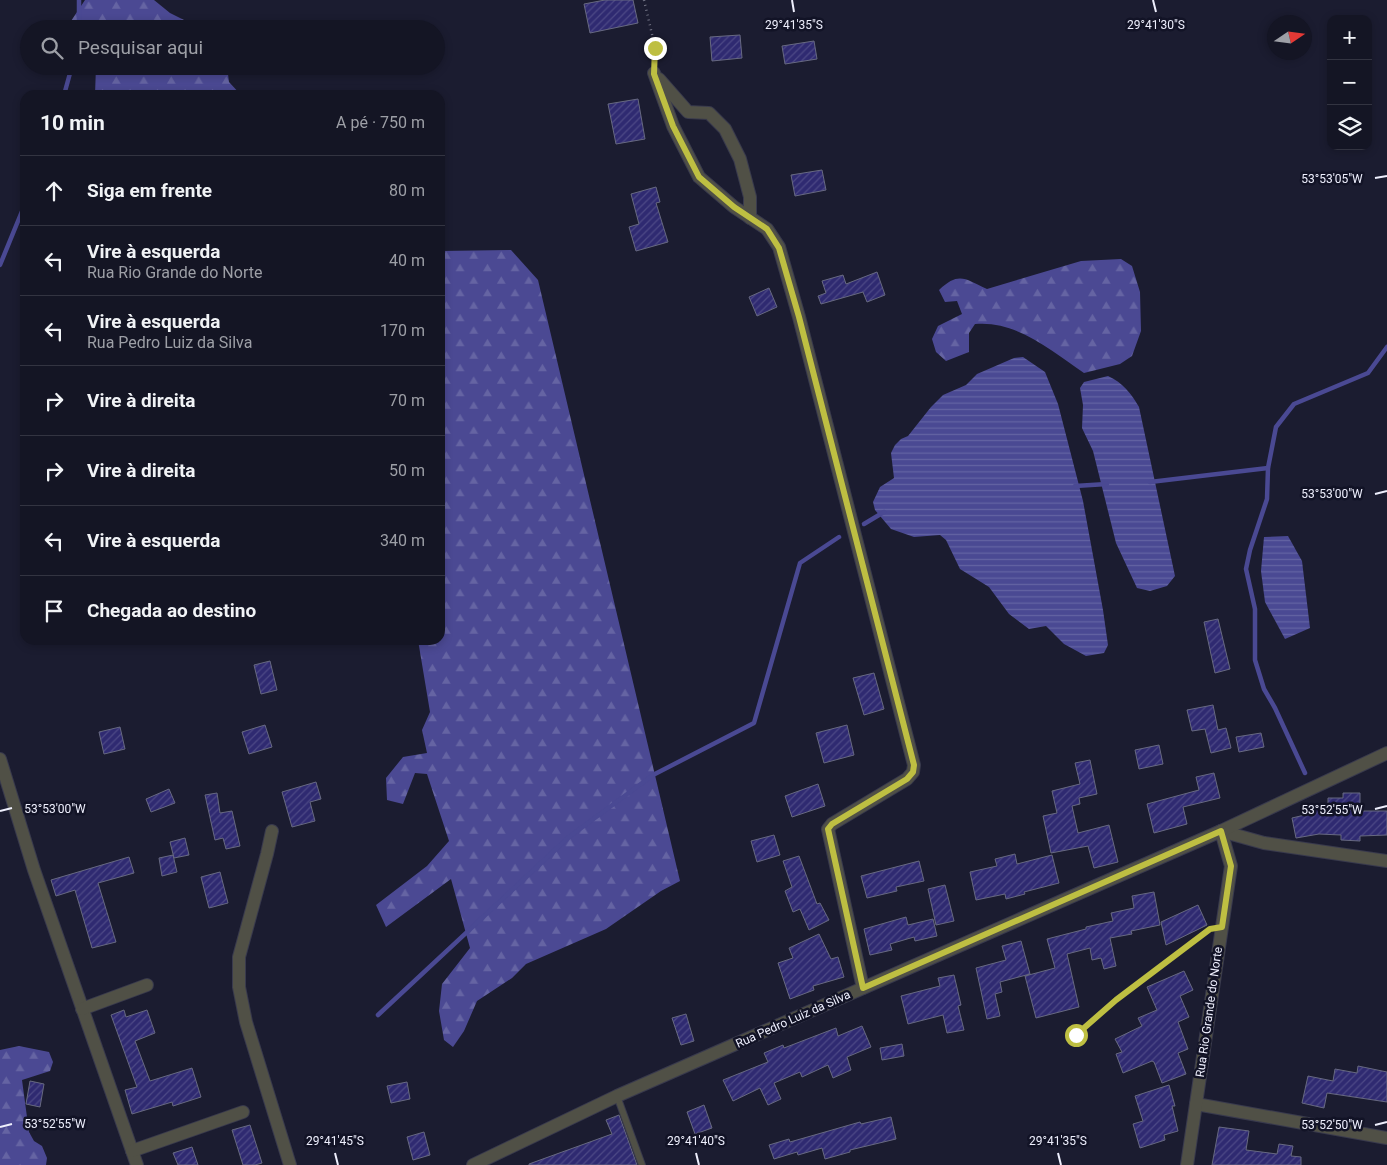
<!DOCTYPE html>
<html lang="pt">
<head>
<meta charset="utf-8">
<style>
  body { margin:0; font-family:Roboto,sans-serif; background:#1d1e2c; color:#f1f3f6 }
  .controls { position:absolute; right:15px; top:15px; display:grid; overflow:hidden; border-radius:10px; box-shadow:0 2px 8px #0003 }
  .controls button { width:45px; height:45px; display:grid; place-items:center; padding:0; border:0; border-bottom:1px solid #333441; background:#141524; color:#f1f3f6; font:25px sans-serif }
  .compass { position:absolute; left:1267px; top:15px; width:45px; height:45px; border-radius:50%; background:#141524; box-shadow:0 2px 8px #0003; rotate:77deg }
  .stop { position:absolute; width:15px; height:15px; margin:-11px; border:4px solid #bebf42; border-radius:50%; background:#fff }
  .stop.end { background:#bebf42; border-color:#fff; box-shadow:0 1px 5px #0008 }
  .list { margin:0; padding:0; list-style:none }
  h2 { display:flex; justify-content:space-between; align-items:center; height:65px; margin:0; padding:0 20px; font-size:21px }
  h2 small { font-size:16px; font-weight:400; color:#9d9fa6 }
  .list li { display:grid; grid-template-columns:32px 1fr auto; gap:15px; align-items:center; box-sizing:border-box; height:70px; padding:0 20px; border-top:1px solid #333441 }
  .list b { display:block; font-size:19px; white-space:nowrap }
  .list p { margin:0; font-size:16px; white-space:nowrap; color:#9d9fa6 }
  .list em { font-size:16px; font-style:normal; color:#9d9fa6 }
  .icon { flex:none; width:28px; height:28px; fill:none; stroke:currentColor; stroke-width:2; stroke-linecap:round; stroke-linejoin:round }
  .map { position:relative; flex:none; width:1387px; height:1165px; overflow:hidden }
  .search { position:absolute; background:#141524; box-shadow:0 2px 8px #0003; left:20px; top:20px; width:425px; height:55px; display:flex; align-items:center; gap:12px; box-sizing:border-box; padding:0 18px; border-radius:28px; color:#9d9fa6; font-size:19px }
  .panel { position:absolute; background:#141524; box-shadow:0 2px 8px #0003; left:20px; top:90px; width:425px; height:555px; border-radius:15px }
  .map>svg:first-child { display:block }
</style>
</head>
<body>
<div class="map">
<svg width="1387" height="1165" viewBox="0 0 1387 1165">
  <defs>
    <pattern id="forest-firs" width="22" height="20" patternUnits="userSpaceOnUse" patternTransform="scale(1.25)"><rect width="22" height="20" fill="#4b4993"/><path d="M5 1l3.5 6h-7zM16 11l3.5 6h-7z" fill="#6564a3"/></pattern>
    <pattern id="water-rules" width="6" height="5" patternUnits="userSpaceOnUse" patternTransform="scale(1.25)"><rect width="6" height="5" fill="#4a4993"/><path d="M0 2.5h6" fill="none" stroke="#6464a3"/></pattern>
    <pattern id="building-hatch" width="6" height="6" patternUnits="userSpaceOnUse" patternTransform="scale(1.25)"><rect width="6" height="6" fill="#2f2a71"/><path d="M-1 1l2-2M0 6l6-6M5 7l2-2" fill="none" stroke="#4d4986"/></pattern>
  </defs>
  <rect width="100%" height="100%" fill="#1b1c30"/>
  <g fill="url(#forest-firs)">
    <path d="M85,0H154L170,13L202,29H86L71,21Z"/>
    <path d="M96,66H227L229,82L241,95H95Z"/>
    <path d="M511,250L538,280L680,881L661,891L606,929L526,964L512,978L477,1001L464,1031L453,1047L444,1040L439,1011L442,984L470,948L451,879L386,927L376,905L427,866L449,841L427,774L415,773L403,804L387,800L386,778L403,757L427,753L422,730L430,712L418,640H440V251Z"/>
    <path d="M1121,259L1132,266L1140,292L1141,331L1132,356L1120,364L1084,373C1052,351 1016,320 975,324L969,333V352L946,361L936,352L932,339L938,326L962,314L957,301L945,302L939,290C959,271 965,279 987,289L1081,261Z"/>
    <path d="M19,1046L49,1052L53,1062L50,1071L22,1080L29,1132L34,1141L42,1146L47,1158L46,1165H0V1050Z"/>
  </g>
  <g fill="url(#water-rules)">
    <path d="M1023,357L1045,372L1058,404L1083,501L1103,610L1108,645L1104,653L1086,656L1064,644L1046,626L1029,629L1009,614L989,587L960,569L946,540L940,535L914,537L891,529L875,510L873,502L880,487L894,478L891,453L895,445L901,439L908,436L931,407L943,395L966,385L977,374L1014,358Z"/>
    <path d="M1108,376C1123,383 1131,393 1139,407L1175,576L1167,586L1150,591L1137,588L1116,543L1093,451L1082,428L1083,405L1080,388L1084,382Z"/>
    <path d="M1288,536L1302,561L1310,628L1285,639L1265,602L1261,571L1264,537Z"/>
  </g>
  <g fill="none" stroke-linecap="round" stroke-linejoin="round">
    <g stroke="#4a4993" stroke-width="4.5">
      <path d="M79,29V0"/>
      <path d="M64,95L72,66"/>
      <path d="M0,265L25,204"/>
      <path d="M1150,482L1268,468"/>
      <path d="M1075,486L1107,484"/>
      <path d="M864,524L884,512"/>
      <path d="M1305,773L1275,708L1264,689L1255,660V609L1246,569L1250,550L1267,499L1268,468L1276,427L1294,404L1368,373L1387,347"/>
      <path d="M378,1015L569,837L653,775L754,723L800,563L839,537"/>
    </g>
  </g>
  <g fill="url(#building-hatch)" stroke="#676981">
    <path d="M605,0H633L638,23L590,33L584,4Z"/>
    <path d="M740,35L742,58L712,61L710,37Z"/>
    <path d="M814,41L817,59L785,64L782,46Z"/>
    <path d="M638,99L645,139L616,144L608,104Z"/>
    <path d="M822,170L826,190L795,196L791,175Z"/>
    <path d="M656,187L660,202L656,203L668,242L636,251L629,227L639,224L631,194Z"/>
    <path d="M877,272L885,295L867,302L863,292L821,304L818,296L826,293L822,281L843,275L846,284Z"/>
    <path d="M769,288L777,307L757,316L749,297Z"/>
    <path d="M1218,619L1230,669L1215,673L1204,622Z"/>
    <path d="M270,661L277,690L261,694L254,665Z"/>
    <path d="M874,673L884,709L864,715L853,678Z"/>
    <path d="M1213,705L1218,730L1226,728L1231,748L1211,753L1205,729L1192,731L1187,710Z"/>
    <path d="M265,725L272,747L249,754L242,732Z"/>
    <path d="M847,725L854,755L824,763L816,733Z"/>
    <path d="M120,727L125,749L104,754L99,732Z"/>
    <path d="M1261,733L1264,747L1239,752L1236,737Z"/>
    <path d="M1159,745L1163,764L1139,769L1135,750Z"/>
    <path d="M1090,760L1097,794L1079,798L1080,804L1072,806L1078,833L1109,825L1118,862L1094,868L1088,846L1051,853L1043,816L1057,813L1052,791L1080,784L1075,763Z"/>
    <path d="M1214,773L1220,798L1183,807L1187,824L1154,833L1147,804L1199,790L1196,777Z"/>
    <path d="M316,782L321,799L310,802L315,821L292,827L282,792Z"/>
    <path d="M818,784L825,806L792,817L785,796Z"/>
    <path d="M169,789L175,803L151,812L146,799Z"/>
    <path d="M217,793L220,813L232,811L240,846L226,849L223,838L215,840L205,795Z"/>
    <path d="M1343,793H1360V811H1387V835L1360,836V841L1341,840V835L1319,834L1296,838L1292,818L1309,814L1308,811L1328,807V798H1343Z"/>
    <path d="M774,835L780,855L757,862L751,841Z"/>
    <path d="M185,838L189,855L174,858L170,842Z"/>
    <path d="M1015,854L1017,864L1052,855L1059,883L1024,892L1025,894L1006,899L1005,894L976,900L970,872L997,866L995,859Z"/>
    <path d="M173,855L177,872L162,876L159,858Z"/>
    <path d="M799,856L817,904L820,903L829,920L809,930L800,909L793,912L785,891L792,887L783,861Z"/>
    <path d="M129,857L134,873L98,883L116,942L92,948L75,890L56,896L51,880Z"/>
    <path d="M919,861L924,881L896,887L897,891L867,898L861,876Z"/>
    <path d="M220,872L228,903L209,908L201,877Z"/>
    <path d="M945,885L954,921L936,925L928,889Z"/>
    <path d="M1154,892L1160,925L1131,931L1132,934L1110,938L1116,966L1104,969L1101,958L1092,960L1090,948L1067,954L1079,1007L1036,1018L1025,976L1055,968L1047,939L1086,929V927L1113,921L1111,913L1134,908L1132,896Z"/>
    <path d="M1198,905L1207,925L1166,945L1161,922Z"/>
    <path d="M906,917L908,925L933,919L937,936L915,941L914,937L890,944L892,950L870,955L864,929Z"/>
    <path d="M819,934L831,959L838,957L844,977L813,986L814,990L790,999L778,963L793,958L789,948Z"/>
    <path d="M1021,941L1030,974L1000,982L1002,992L995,994L1000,1016L987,1019L976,968L1006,960L1002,946Z"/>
    <path d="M1184,971L1193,990L1180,996L1189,1017L1178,1022L1188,1049L1178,1053L1186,1074L1162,1083L1154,1062L1152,1061L1123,1073L1116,1054L1122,1052L1115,1039L1142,1026L1138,1018L1157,1010L1147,987Z"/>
    <path d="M954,975L961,1005L958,1006L964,1030L947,1033L943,1015L908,1024L901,996L940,986L938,978Z"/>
    <path d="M124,1010L126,1017L147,1010L155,1033L135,1041L150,1081L192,1068L201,1097L173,1106L172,1102L132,1114L125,1090L137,1087L111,1015Z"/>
    <path d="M686,1014L694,1041L681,1045L672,1018Z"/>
    <path d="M862,1026L871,1047L847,1057L851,1070L833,1078L828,1065L802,1077L800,1072L774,1083L781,1099L768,1105L760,1088L733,1101L723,1080L768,1062L764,1053L783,1045L784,1048L836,1028L838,1036Z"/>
    <path d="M902,1044L904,1056L882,1060L880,1048Z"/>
    <path d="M1358,1066L1387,1072V1102L1327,1093L1324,1108L1302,1103L1308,1076L1333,1081L1335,1069L1357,1073Z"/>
    <path d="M30,1081L44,1084L40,1107L26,1104Z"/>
    <path d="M407,1082L410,1099L391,1103L387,1086Z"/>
    <path d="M1169,1085L1175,1106H1172L1178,1131L1164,1135L1165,1140L1140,1148L1133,1124L1143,1121L1135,1096Z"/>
    <path d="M704,1105L712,1128L695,1134L687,1112Z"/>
    <path d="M619,1115L637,1165H529V1164L612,1134L606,1120Z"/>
    <path d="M891,1117L896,1139L850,1150V1152L825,1159L822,1148L798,1155L797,1152L774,1159L769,1145L789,1139L790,1142L860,1122L861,1124Z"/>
    <path d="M250,1125L262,1163L255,1165H243L232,1130Z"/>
    <path d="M1219,1127L1249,1131L1246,1150L1277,1154L1279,1144L1293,1146L1291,1156L1301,1157V1165H1212Z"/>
    <path d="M424,1132L430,1155L413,1160L407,1137Z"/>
    <path d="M192,1147L198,1165H178L173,1153Z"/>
  </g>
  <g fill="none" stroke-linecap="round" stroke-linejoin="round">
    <defs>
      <path id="service" d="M617,1096L642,1165"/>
      <g id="minor">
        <path d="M654,73L673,126L699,177L734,207L767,229L779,247L799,317L914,765L913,772L907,779L832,824L828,829L863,988"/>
        <path d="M659,79L688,112L709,113L725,129L740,159L750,197V218"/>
        <path d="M0,759L34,870L137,1165"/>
        <path d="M272,831L267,854L239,957V987L246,1022L290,1165"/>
        <path d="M1221,831L1264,843L1387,861"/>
        <path d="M82,1009L147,985"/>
        <path d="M1196,1104L1387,1138"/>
        <path d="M132,1151L243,1112"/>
        <path d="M473,1165L617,1096L1221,831L1387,753"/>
        <path d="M1187,1165L1231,866L1221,831"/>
      </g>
    </defs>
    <use href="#service" stroke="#393a4d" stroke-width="8"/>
    <use href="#minor" stroke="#393a4d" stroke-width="14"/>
    <g stroke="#717283" stroke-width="2.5" stroke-dasharray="1 4" stroke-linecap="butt">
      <path d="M644,0L655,47L654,60"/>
      <path d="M1076,1035L1116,1000L1208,931"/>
    </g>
    <use href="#service" stroke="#505046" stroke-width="6"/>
    <use href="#minor" stroke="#505046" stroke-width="12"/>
  </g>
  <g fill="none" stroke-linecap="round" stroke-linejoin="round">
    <path stroke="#bebf42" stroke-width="6" d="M655,48L654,74L673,126L699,177L734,207L767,229L779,248L799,317L914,765L913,772L907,779L832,824L828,829L863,988L1221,831L1231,866L1222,927L1210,929L1116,1000L1076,1035"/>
  </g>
  <path fill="none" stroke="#eeeffd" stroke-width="2" d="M792,0L794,12M1153,0L1156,12M1375,178L1387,176M1375,494L1387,491M1375,809L1387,806M0,811L12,808M1375,1125L1387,1122M0,1127L12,1124M335,1153L338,1165M696,1153L699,1165M1058,1153L1061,1165"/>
  <g text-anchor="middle" stroke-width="5" stroke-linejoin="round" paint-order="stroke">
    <g font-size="12" fill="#eeeffd" stroke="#121326">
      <text transform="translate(1209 1012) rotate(-82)" y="4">Rua Rio Grande do Norte</text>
      <text transform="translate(793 1019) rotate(-24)" y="4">Rua Pedro Luiz da Silva</text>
    </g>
  </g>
  <g font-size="12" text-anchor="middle" fill="#eeeffd" stroke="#121326" stroke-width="5" stroke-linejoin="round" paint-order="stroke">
    <text x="794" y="29">29°41'35"S</text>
    <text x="1156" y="29">29°41'30"S</text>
    <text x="1332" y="183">53°53'05"W</text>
    <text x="1332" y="498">53°53'00"W</text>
    <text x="55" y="813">53°53'00"W</text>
    <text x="1332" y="814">53°52'55"W</text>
    <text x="55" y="1128">53°52'55"W</text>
    <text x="1332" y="1129">53°52'50"W</text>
    <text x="335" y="1145">29°41'45"S</text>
    <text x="696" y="1145">29°41'40"S</text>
    <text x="1058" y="1145">29°41'35"S</text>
  </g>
</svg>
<div class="controls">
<button>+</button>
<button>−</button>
<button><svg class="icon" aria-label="layers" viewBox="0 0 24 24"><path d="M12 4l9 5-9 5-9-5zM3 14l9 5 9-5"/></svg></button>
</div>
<svg class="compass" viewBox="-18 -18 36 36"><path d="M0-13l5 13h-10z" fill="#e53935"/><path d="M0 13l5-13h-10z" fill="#9d9fa6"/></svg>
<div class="stop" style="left:1076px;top:1035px"></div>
<div class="stop end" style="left:655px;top:48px"></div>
<div class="search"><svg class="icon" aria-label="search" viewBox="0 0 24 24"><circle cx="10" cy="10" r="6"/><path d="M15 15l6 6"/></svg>Pesquisar aqui</div>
<section class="panel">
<h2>10 min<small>A pé · 750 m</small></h2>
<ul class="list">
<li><svg class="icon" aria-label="ahead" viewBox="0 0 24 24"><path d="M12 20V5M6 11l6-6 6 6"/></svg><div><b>Siga em frente</b></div><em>80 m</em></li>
<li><svg class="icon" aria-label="left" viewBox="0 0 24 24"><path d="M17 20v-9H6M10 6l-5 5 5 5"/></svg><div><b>Vire à esquerda</b><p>Rua Rio Grande do Norte</p></div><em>40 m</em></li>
<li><svg class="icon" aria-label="left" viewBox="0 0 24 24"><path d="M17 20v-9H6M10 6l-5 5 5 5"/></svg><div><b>Vire à esquerda</b><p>Rua Pedro Luiz da Silva</p></div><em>170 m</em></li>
<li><svg class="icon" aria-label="right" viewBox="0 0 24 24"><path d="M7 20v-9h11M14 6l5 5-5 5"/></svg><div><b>Vire à direita</b></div><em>70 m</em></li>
<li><svg class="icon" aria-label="right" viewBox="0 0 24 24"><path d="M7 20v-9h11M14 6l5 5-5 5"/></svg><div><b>Vire à direita</b></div><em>50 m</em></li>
<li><svg class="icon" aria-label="left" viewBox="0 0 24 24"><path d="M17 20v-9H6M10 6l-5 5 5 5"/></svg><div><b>Vire à esquerda</b></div><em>340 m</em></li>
<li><svg class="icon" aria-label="arrive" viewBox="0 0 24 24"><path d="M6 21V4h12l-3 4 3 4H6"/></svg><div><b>Chegada ao destino</b></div></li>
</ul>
</section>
</div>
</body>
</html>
